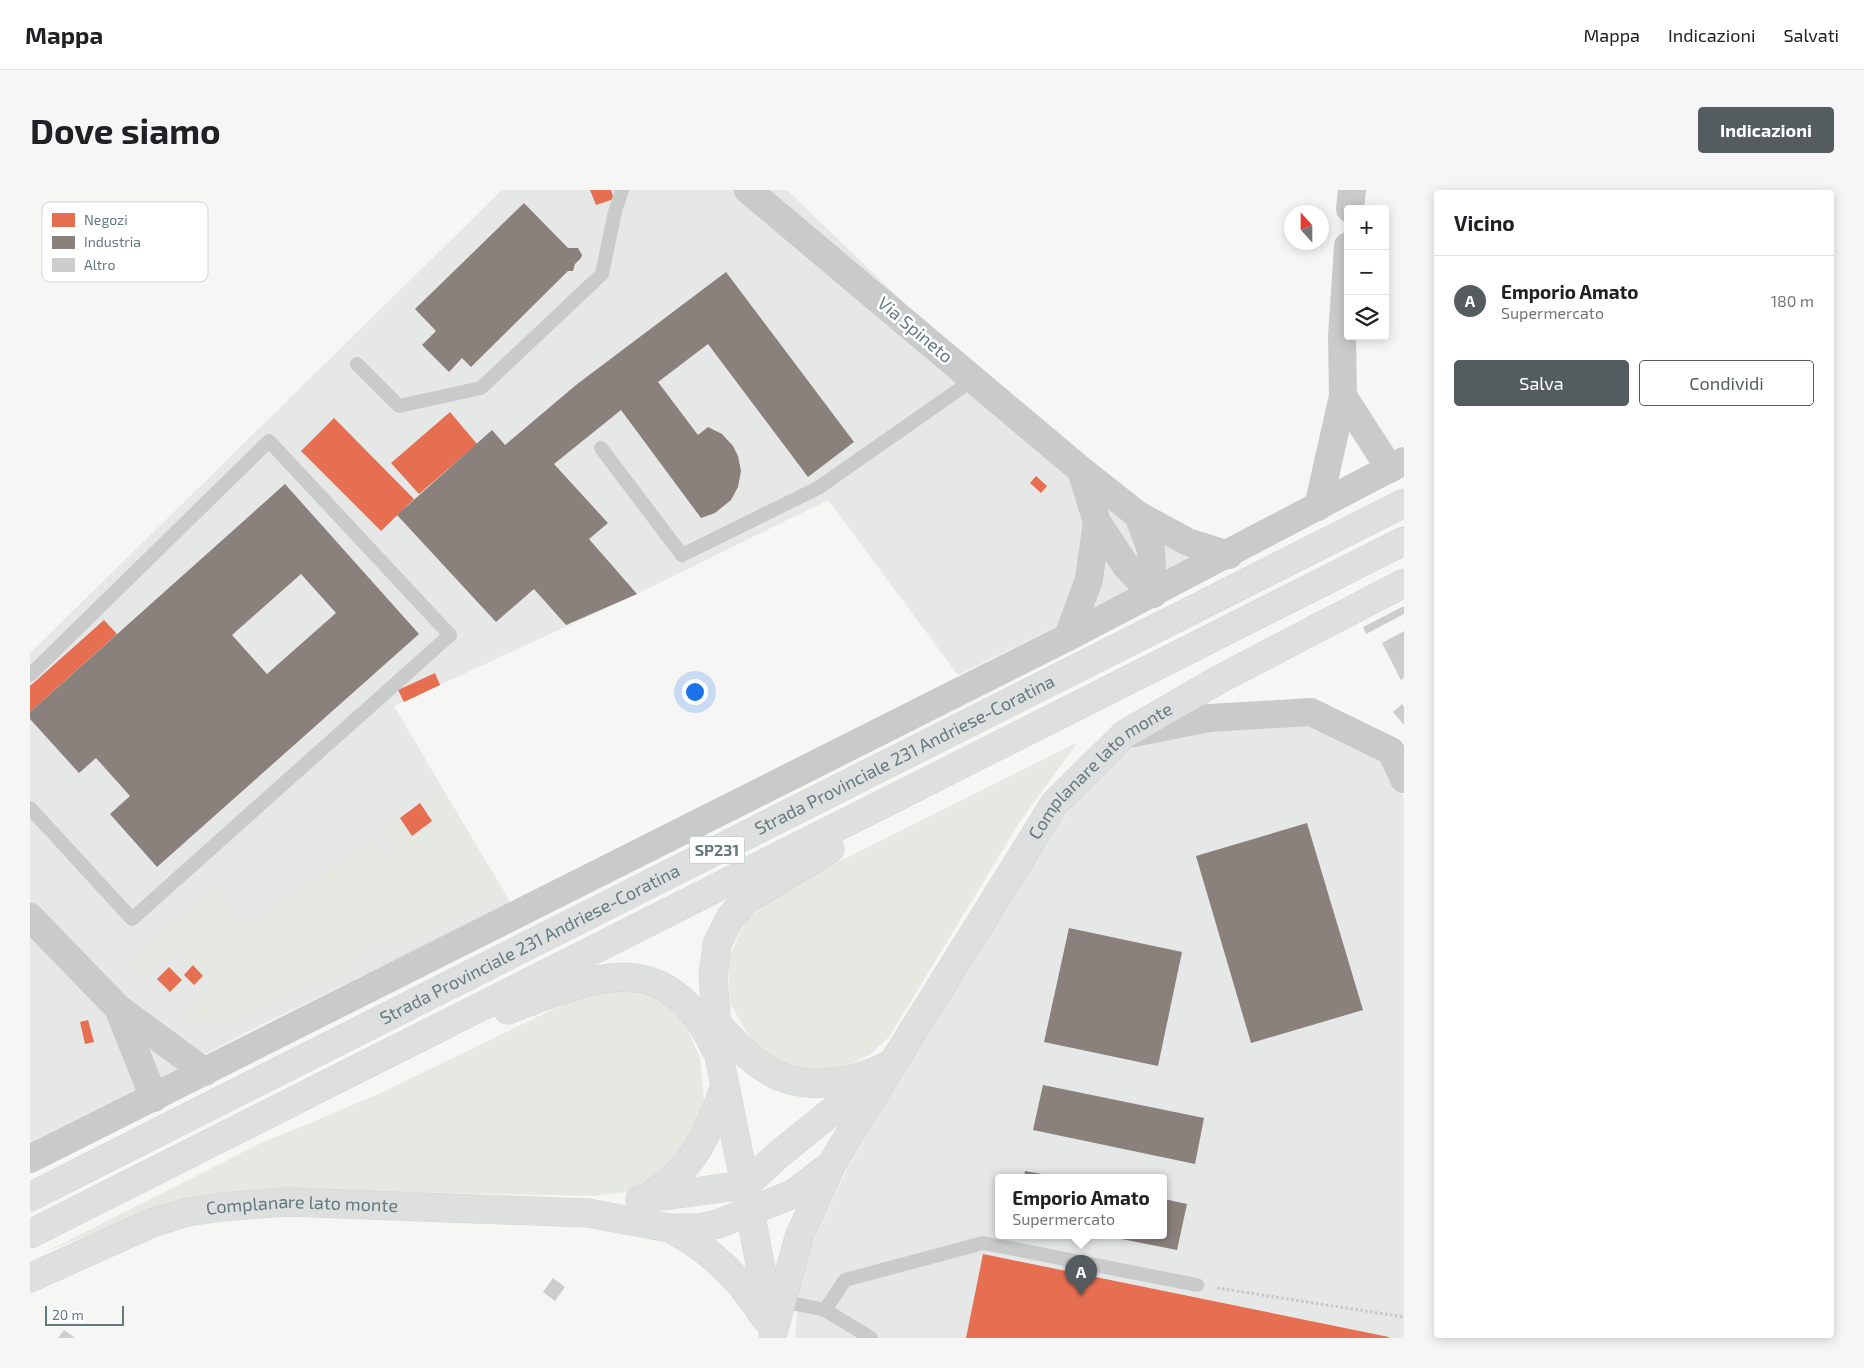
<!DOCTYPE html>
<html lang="it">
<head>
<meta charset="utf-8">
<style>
  body { margin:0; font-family:"Exo 2",sans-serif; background:#f6f6f6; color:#202124 }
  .controls { position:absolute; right:15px; top:15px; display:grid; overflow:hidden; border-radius:5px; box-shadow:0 2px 12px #0003 }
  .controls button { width:45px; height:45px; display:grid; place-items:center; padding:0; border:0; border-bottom:1px solid #e0e0e0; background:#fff; color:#202124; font:25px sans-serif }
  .compass { position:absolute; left:1254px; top:15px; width:45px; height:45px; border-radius:50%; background:#fff; box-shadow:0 2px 12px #0003; rotate:339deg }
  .scale { position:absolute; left:15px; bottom:12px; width:79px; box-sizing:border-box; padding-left:5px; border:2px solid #637a7f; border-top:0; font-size:14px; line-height:18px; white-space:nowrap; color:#637a7f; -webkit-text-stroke:4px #fff; paint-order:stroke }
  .you { position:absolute; left:664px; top:501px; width:18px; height:18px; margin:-12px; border:4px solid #fff; border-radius:50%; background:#1a73e8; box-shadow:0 0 0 8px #1a73e833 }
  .badge { display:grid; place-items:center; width:32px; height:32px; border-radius:50%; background:#555c5f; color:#fff; font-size:16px; font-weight:700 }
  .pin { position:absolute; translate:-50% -41px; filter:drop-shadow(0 1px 2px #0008) }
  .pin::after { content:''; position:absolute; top:26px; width:18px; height:15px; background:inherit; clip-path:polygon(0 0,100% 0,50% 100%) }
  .popup { position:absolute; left:965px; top:984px; width:172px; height:65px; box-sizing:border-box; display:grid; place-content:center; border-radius:5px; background:#fff; filter:drop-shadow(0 1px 4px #0005); font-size:16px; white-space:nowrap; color:#757577 }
  .popup b { font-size:19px; color:#202124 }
  .popup::after { content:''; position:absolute; left:50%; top:100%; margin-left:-10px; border:10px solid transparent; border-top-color:#fff }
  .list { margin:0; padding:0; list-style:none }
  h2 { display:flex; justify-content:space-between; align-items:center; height:65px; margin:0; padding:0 20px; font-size:21px }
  h2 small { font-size:16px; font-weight:400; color:#757577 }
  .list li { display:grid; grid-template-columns:32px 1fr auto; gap:15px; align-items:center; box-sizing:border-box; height:90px; padding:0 20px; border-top:1px solid #e0e0e0 }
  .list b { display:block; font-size:19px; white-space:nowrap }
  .list p { margin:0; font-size:16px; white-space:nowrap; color:#757577 }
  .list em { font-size:16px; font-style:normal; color:#757577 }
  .actions { display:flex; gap:10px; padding:15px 20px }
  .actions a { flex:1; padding:11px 0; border:1px solid #555c5f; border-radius:5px; text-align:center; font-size:18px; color:#555c5f }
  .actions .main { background:#555c5f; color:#fff }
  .icon { flex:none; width:28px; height:28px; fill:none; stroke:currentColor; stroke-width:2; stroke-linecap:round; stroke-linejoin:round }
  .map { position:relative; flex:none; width:1374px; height:1148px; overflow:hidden; border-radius:5px }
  header { display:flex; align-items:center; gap:30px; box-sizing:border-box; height:70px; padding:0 25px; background:#fff; border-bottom:1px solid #e0e0e0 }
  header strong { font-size:24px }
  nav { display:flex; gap:28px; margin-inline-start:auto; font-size:18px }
  .intro { display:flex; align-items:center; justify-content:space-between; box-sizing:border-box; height:120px; padding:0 30px }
  h1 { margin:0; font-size:35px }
  .button { padding:12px 22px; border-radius:5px; background:#555c5f; color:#fff; font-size:18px; font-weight:700 }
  main { display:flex; gap:30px; padding:0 30px }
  aside { flex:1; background:#fff; border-radius:5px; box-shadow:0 2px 12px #0003 }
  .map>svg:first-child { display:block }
</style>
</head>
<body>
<header>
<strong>Mappa</strong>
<nav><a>Mappa</a><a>Indicazioni</a><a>Salvati</a></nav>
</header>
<div class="intro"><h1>Dove siamo</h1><a class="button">Indicazioni</a></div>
<main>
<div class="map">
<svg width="1374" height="1148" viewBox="0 0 1374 1148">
  <rect width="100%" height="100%" fill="#f6f6f5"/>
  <g fill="#e6e7e7" fill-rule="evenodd">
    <path d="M472,0H757L923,160L1096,299L1157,344L1195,354L928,485L798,310L607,404L364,516L481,714L233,834L0,955V463Z"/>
    <path d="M1281,532L1353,570L1374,608V1148H765L771,1078L818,977L933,780L1050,603L1113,549L1183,535ZM968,987H1134V1045H968Z"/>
  </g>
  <g fill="#e6e8e2">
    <path d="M1048,552L991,630L859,847L839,865L807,880H760L728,860L700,814L698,770L715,732L750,701Z"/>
    <path d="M412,599L474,701L369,752L359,746L328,761L326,775L214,826L186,834L147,829L179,802L173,786L147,761L114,791L96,772L183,697L214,737L342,648L354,665L366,656L355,640L370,628L382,645L402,631L390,613Z"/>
    <path d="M587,799L628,808L654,831L670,868L674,909L665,948L638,980L607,1000L565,1006L237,999L158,1007L20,1060L227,955L349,904L540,811Z"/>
  </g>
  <g fill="#e76f51">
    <path d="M560,0H581L584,9L566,15Z"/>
    <path d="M420,222L447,254L389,304L361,273Z"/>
    <path d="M304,228L384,309L351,341L271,261Z"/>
    <path d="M1006,286L1017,296L1011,303L1000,293Z"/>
    <path d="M74,430L87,444L0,522V496Z"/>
    <path d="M405,483L410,495L374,512L368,500Z"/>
    <path d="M390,613L402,631L382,646L370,628Z"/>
    <path d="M163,775L173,786L164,795L154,785Z"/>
    <path d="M139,777L152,790L140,802L127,789Z"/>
    <path d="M58,830L64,852L55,854L50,832Z"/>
    <path d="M953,1064L1359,1147V1148H936Z"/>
  </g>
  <g fill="#8a817c" fill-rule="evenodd">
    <path d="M494,13L538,58H548L552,65L551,68L545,74L543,81H538L441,177L432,168L419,182L392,155L406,141L385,119Z"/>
    <path d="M696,82L824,252L778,287L678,154L628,192L668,245L678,237L692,244L703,256L708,266L711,281L708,297L701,310L685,323L671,328L591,220L524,274L578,333L559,349L607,404L536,435L504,399L466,432L367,325L462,240L475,255L546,195Z"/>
    <path d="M255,294L389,444L127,677L80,624L100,606L66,568L49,583L0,529V522ZM271,384L306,423L237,484L202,445Z"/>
    <path d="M1277,633L1333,820L1221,853L1166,666Z"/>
    <path d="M1039,738L1152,762L1128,876L1014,852Z"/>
    <path d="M1013,895L1174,928L1165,974L1003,940Z"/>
    <path d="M995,981L1023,986V987H994Z"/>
    <path d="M1134,1009L1157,1014L1147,1060L1076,1046L1134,1045Z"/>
  </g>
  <g fill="#cccece">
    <path d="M1374,416V424L1336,444L1333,437Z"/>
    <path d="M1374,441V488L1371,490L1352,453Z"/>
    <path d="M1372,514L1374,517V535L1363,522Z"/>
    <path d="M523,1088L535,1097L525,1111L513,1102Z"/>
    <path d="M34,1140L45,1148H28Z"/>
  </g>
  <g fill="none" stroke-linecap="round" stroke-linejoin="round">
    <defs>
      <g id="secondary">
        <path d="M717,1005L742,1137"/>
        <path d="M610,1009L715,995L748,965L848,884"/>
        <path d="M639,1038C681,1059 711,1089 735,1128"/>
        <path id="s1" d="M0,1088L122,1033L157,1022L191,1017L256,1012L558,1023L639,1038H670L688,1034L763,1004L797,978"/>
        <path id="s2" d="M743,1143L769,1047L803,972L863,873L1025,613L1095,544L1190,489L1374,393"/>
      </g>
      <g id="highway">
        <path d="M478,820C562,787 636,753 685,858"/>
        <path d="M686,833C703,851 719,869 741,882C778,903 827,892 863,873"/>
        <path d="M715,995L689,866L683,785L687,754L700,728L717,709L800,659"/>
        <path id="s3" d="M0,1007L1374,313"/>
        <path d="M616,1008C663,980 677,947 694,898"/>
        <path d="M0,1044L1374,351"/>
      </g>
    </defs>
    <use href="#secondary" stroke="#d2d3d3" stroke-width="29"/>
    <use href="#highway" stroke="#d2d3d3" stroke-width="29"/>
    <path stroke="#c7c9c9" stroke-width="3" stroke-dasharray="2.5 2.5" stroke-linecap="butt" d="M1187,1098L1374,1127"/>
    <g stroke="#c9cbcb" stroke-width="14">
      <path d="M327,174L369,216L451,198L572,84L585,22L592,0"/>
      <path d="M571,258L652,365L788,298L944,189"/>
      <path d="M0,485L239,251L420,445L102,729L0,618"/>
      <path d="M752,1111L795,1120L841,1148"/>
      <path d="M795,1120L815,1090L953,1053L1167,1095"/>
    </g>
    <g stroke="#c9cbcb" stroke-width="28">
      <path d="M718,0L1051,280L1108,325L1121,360L1123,404"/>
      <path d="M1320,19L1322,0"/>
      <path d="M1313,206L1360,279"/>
      <path d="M1288,317L1313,206L1312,146L1318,56"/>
      <path d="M1108,325L1158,352L1199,365"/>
      <path d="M1067,332L1096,376L1123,404"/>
      <path d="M1038,447L1059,389L1067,332L1051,280"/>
      <path d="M1099,544L1179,528L1281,522L1361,561L1374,589"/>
      <path d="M0,727L88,818L175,882"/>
      <path d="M88,818L124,908"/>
      <path d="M0,969L1038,447L1374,271"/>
    </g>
    <use href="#secondary" stroke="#dedfdf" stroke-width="28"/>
    <use href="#highway" stroke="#dedfdf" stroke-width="28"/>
  </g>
  <g text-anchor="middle" stroke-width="5" stroke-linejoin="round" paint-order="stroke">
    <rect fill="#fff" stroke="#92a2a5" stroke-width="1" x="659.5" y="646.5" width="55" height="27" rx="4"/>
    <g font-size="16" font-weight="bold" fill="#637a7f">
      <text x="687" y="666">SP231</text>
    </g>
    <g font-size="18" fill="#637a7f" stroke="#fff">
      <text transform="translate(885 140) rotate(40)" y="6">Via Spineto</text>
      <text dy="6" stroke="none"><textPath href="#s3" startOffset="980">Strada Provinciale 231 Andriese-Coratina</textPath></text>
      <text dy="6" stroke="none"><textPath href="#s2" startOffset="659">Complanare lato monte</textPath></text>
      <text dy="6" stroke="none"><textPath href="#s3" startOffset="560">Strada Provinciale 231 Andriese-Coratina</textPath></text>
      <text dy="6" stroke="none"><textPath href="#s1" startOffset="286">Complanare lato monte</textPath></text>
    </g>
  </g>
  <rect x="12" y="12" width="166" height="80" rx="8" fill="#fff" stroke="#d0d7d9" stroke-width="1"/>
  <rect x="22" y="23" width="23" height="14" fill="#e76f51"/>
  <rect x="22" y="46" width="23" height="13" fill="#8a817c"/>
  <rect x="22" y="68" width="23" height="14" fill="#cccece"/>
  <g font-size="14" fill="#637a7f">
    <text x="54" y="35">Negozi</text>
    <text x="54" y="57">Industria</text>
    <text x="54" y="80">Altro</text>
  </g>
</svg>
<div class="controls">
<button>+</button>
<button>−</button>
<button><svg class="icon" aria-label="layers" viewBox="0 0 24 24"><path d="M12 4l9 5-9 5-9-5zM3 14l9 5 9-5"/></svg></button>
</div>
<svg class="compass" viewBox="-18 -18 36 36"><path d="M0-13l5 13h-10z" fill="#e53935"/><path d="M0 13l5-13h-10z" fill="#757577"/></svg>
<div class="scale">20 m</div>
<div class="you"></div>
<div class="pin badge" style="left:1051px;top:1106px">A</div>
<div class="popup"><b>Emporio Amato</b>Supermercato</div>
</div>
<aside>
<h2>Vicino<small></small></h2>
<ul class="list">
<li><span class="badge">A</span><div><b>Emporio Amato</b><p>Supermercato</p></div><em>180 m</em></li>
</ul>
<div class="actions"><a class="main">Salva</a><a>Condividi</a></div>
</aside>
</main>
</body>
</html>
